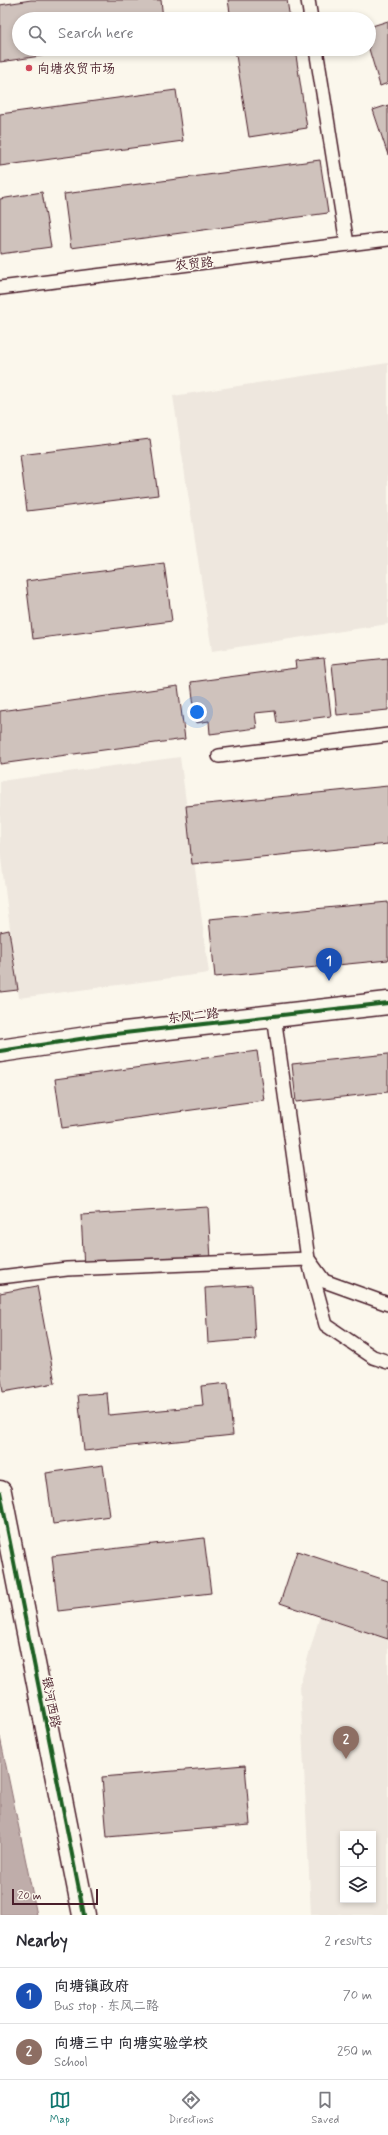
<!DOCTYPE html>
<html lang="en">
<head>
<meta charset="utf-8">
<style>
  body { margin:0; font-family:Mynerve,"LXGW WenKai TC",sans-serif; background:#f2f2f3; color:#2b2b33 }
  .controls { position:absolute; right:12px; bottom:12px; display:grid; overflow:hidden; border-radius:0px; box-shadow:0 2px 6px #0003 }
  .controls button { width:36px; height:36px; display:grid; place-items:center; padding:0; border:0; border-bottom:1px solid #e1e1e2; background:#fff; color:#2b2b33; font:20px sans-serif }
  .scale { position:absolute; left:12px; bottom:10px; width:86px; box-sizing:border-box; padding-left:4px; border:2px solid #4a1f2b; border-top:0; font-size:11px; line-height:14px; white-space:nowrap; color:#4a1f2b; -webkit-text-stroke:3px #fbf7ec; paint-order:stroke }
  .you { position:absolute; left:197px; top:712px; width:14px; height:14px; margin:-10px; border:3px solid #fff; border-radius:50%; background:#1a73e8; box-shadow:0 0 0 6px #1a73e833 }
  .badge { display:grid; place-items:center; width:26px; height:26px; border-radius:50%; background:#0f766e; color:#fff; font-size:13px; font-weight:700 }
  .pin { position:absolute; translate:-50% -33px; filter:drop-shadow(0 1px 2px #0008) }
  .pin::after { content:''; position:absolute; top:21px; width:14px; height:12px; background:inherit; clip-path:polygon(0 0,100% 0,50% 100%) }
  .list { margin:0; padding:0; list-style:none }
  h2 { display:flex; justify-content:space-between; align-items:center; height:52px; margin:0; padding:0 16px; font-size:17px }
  h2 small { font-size:13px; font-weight:400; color:#7c7c81 }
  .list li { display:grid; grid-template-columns:26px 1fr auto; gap:12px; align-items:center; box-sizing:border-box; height:56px; padding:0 16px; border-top:1px solid #e1e1e2 }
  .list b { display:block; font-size:15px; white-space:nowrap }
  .list p { margin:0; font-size:13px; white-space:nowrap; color:#7c7c81 }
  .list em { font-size:13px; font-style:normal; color:#7c7c81 }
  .icon { flex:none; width:22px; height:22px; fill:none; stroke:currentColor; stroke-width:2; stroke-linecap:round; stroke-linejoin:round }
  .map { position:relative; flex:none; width:388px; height:1915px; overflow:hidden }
  .search { position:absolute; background:#fff; box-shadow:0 2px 6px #0003; left:12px; right:12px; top:12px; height:44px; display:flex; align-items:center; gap:10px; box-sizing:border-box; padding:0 14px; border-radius:22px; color:#7c7c81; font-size:15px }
  .sheet { height:164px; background:#fff }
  nav { display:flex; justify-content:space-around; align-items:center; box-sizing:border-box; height:56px; border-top:1px solid #e1e1e2; background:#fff; font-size:11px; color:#7c7c81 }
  nav a { display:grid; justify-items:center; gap:2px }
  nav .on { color:#0f766e }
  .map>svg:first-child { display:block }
</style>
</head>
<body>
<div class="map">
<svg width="388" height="1915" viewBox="0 0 388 1915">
  <rect width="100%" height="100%" fill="#fbf7ec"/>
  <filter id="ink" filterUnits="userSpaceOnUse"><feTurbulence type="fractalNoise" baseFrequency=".025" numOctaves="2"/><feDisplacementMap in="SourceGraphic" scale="8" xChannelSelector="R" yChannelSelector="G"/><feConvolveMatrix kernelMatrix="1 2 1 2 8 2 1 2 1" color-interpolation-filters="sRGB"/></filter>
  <g filter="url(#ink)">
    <g fill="#eee7de" fill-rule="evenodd">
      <path d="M388,363V624L212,651L173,396Z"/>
      <path d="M180,757L209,973L19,998L0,851V781Z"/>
      <path d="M321,1612L388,1632V1915H311L300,1685ZM343,1834H373V1900H343Z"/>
    </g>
    <path fill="#bfadaa" stroke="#907477" d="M0,1737L37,1915H0Z"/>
    <g fill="#cfc2bc" stroke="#4a1f2b">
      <path d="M31,0H161L163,19H19V49H87L0,62V5Z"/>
      <path d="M228,0H287L290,19H231Z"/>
      <path d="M388,21V83L380,86L369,49V27Z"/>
      <path d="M235,49H295L307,128L249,137Z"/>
      <path d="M176,90L183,141L0,166V114Z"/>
      <path d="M388,105V155L373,110Z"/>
      <path d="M320,160L328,213L71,248L64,194Z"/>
      <path d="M42,192L51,247L0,254V199Z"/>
      <path d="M150,439L158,495L27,511L20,455Z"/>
      <path d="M164,563L172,621L33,639L26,581Z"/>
      <path d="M324,658L331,716L277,723L275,711L255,713L257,728L210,734L209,721L196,723L191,682L296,668L295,661Z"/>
      <path d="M388,658V710L337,715L332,664Z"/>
      <path d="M178,686L185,739L0,764V711Z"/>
      <path d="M388,786V844L192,864L186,806Z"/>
      <path d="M388,902V960L215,977L209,919Z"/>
      <path d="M9,930L18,990L0,992V932Z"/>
      <path d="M257,1051L264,1100L62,1128L55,1079Z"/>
      <path d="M388,1054V1092L296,1102L292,1064Z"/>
      <path d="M208,1207L211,1260L84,1268L81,1215Z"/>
      <path d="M252,1285L255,1339L208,1343L205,1288Z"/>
      <path d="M37,1286L55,1383L3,1392L0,1373V1293Z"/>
      <path d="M228,1383L233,1435L84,1451L78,1395L107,1393L109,1415L203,1406L201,1386Z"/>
      <path d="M103,1465L110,1516L53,1524L46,1473Z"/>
      <path d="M204,1538L211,1593L58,1611L52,1556Z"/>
      <path d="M297,1551L388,1581V1639L280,1603Z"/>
      <path d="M245,1765L250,1825L107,1837L102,1777Z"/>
    </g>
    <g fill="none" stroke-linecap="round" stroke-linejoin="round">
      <defs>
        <g id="service">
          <path d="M308,0L311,19"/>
          <path d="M316,49L347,244"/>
          <path d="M0,288L388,239"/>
          <path d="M219,756L388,735"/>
          <path d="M274,1016L308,1259L324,1281L388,1304"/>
          <path d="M0,1277L67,1269L308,1259L326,1325L373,1357L388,1362"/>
        </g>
        <path id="minor" d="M0,1492L84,1915"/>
        <path id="tertiary" d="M0,1051L107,1035L388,1003"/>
      </defs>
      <use href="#service" stroke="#4a1f2b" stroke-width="16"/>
      <use href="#minor" stroke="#4a1f2b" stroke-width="25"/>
      <use href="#tertiary" stroke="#4a1f2b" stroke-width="25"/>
      <use href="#service" stroke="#fbf7ec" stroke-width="13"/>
      <use href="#minor" stroke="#fbf7ec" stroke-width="22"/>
      <use href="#tertiary" stroke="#fbf7ec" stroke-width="22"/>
      <defs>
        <g id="cycleway">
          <path d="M0,1051L107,1035L388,1003"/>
          <path d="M0,1492L84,1915"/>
        </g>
      </defs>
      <use href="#cycleway" stroke="#fbf7ec" stroke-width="6"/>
      <use href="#cycleway" stroke="#1b5e20" stroke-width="4"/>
    </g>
  </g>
  <circle fill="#d1495b" stroke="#fbf7ec" stroke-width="1.5" cx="29" cy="68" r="4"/>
  <g text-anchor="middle" stroke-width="3" stroke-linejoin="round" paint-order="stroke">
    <g font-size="13" fill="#4a1f2b" stroke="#fbf7ec" text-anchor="start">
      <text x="37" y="73">向塘农贸市场</text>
    </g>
    <g font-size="13" fill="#4a1f2b" stroke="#fbf7ec">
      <text transform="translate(194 263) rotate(-7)" y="5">农贸路</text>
      <text transform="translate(193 1015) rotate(-6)" y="5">东风二路</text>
      <text transform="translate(52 1702) rotate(79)" y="5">银河西路</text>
    </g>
  </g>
</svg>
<div class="controls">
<button><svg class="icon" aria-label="locate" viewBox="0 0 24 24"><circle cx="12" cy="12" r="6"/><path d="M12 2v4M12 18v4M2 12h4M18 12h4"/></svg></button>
<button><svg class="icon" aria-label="layers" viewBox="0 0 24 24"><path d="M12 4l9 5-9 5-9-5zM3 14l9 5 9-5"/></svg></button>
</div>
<div class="scale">20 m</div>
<div class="you"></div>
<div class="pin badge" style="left:329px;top:981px;background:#1a4fb4">1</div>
<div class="pin badge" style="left:346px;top:1759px;background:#8d6e63">2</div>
<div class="search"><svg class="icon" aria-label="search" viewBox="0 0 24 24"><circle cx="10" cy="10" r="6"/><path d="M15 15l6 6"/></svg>Search here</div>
</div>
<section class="sheet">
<h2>Nearby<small>2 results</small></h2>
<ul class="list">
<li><span class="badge" style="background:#1a4fb4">1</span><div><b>向塘镇政府</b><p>Bus stop · 东风二路</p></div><em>70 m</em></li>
<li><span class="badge" style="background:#8d6e63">2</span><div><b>向塘三中 向塘实验学校</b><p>School</p></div><em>250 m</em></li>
</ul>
</section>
<nav>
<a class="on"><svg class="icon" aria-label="map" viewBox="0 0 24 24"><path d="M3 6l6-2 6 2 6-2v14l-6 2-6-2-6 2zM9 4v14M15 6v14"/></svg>Map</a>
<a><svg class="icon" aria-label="directions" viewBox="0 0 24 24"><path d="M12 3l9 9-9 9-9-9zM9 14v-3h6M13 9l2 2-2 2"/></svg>Directions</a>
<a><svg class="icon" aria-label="saved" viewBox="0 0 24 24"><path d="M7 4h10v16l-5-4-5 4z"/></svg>Saved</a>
</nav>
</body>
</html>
